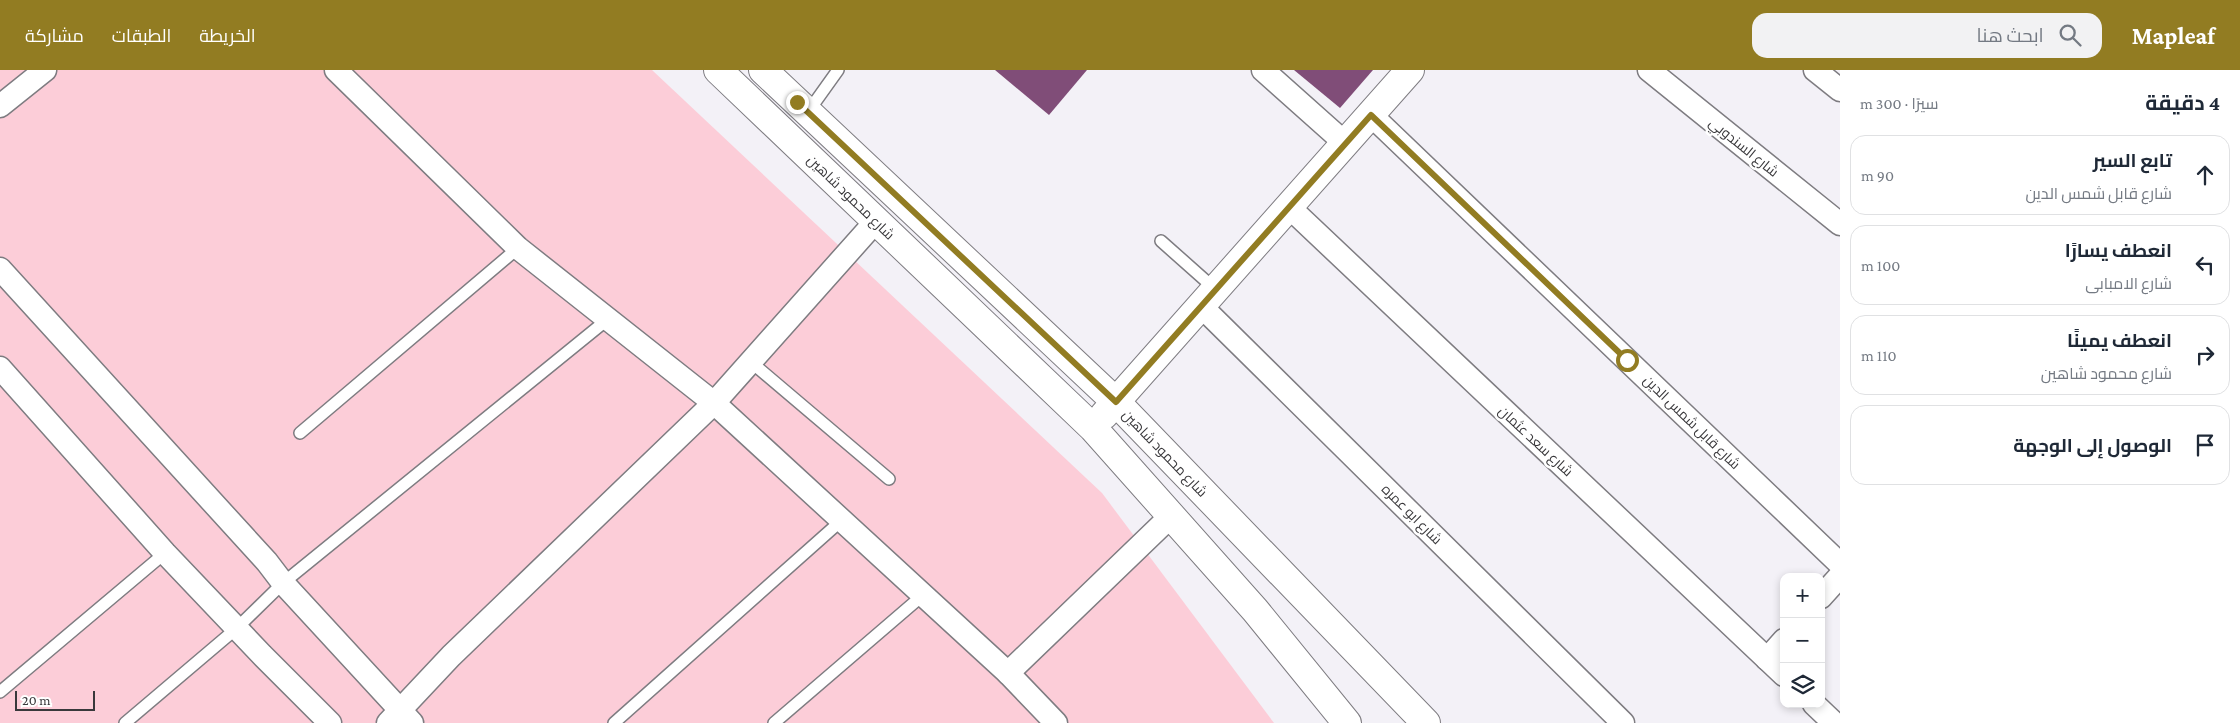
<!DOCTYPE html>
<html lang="ar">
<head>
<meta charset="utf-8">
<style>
  body { margin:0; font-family:"Crimson Pro",Cairo,serif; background:#f2f2f3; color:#1f2937; direction:rtl }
  .controls { position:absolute; right:15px; bottom:15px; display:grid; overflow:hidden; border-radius:10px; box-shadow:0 2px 8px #0003 }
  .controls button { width:45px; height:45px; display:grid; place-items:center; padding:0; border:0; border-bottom:1px solid #e0e1e3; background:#fff; color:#1f2937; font:25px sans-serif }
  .scale { position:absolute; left:15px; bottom:12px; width:80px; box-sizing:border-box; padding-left:5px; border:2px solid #39383b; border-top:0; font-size:14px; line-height:18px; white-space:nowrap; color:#39383b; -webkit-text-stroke:4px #fff; paint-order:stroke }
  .stop { position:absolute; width:15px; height:15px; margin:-11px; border:4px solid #927c22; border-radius:50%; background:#fff }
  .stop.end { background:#927c22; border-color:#fff; box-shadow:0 1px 5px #0008 }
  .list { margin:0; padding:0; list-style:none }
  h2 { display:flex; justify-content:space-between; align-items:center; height:65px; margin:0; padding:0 20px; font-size:21px }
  h2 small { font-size:16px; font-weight:400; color:#747a83 }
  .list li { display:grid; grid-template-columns:32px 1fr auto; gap:15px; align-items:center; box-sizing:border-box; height:80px; margin:0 10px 10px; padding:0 10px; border:1px solid #e0e1e3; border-radius:15px }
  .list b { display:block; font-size:19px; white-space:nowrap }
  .list p { margin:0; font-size:16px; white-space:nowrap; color:#747a83 }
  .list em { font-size:16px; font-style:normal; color:#747a83 }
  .icon { flex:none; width:28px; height:28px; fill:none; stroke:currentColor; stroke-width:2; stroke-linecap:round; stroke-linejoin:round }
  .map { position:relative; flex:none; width:1840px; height:653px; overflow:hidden; direction:ltr }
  header { display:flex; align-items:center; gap:30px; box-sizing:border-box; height:70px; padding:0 25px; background:#927c22; color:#fff }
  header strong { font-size:24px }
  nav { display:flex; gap:28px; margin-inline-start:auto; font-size:18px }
  .search { width:350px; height:45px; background:#f2f2f3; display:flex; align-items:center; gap:12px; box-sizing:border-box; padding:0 18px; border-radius:15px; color:#747a83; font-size:19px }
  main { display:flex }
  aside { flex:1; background:#fff }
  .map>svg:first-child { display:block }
</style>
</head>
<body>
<header>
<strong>Mapleaf</strong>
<div class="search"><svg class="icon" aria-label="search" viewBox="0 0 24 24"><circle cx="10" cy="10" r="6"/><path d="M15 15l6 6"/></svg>ابحث هنا</div>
<nav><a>الخريطة</a><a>الطبقات</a><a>مشاركة</a></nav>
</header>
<main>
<aside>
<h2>4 دقيقة<small>سيرًا · 300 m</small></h2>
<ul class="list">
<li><svg class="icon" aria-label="ahead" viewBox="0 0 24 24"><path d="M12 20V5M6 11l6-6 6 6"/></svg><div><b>تابع السير</b><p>شارع قابل شمس الدين</p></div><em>90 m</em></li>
<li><svg class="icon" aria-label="left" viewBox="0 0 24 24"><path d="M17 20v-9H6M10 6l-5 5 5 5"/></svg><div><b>انعطف يسارًا</b><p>شارع الامبابى</p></div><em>100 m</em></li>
<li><svg class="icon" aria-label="right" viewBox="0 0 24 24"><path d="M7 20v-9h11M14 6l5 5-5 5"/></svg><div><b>انعطف يمينًا</b><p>شارع محمود شاهين</p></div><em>110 m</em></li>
<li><svg class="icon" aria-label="arrive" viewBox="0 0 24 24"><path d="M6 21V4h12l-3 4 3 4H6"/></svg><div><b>الوصول إلى الوجهة</b></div></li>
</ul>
</aside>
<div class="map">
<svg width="1840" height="653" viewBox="0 0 1840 653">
  <rect width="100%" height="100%" fill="#f3f1f7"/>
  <path fill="#fccdd8" d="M0,0H652L1102,423L1274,653H0Z"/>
  <g fill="#804d78">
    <path d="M995,0H1087L1049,45Z"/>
    <path d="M1294,0H1373L1340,38Z"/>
  </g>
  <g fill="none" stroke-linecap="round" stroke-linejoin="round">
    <defs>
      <g id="lane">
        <path d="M808,42L838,0"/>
        <path d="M1161,171L1215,219"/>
        <path d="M751,292L889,409"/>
        <path d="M300,363L518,178"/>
        <path d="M0,622L165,483"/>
        <path d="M125,653L237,558L283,513L608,249"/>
        <path d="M614,653L842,450"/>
        <path d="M774,653L923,525"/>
      </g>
      <g id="street">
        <path d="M336,0L518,178L714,333L1008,603L1056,653"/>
        <path d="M1263,0L1346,74"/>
        <path d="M1649,0L1840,154"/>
        <path d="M1815,0L1840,20"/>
        <path d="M0,36L45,0"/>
        <path d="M1371,45L1840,494"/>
        <path d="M1289,137L1784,605"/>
        <path d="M0,199L267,492L283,513L412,653"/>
        <path d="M1201,236L1623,653"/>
        <path d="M0,298L165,483L262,585L330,653"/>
        <path d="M1821,527L1840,506"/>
        <path d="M1767,589L1784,570"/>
        <path d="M1008,603L1171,446"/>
        <path d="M1814,634L1834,653"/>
        <path d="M388,653L451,586L714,333L876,151"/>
      </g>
      <g id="secondary">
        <path d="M718,0L1093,358L1255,540L1347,653"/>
        <path d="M763,0L1116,332L1426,653"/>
        <path d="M1104,345L1410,0"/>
      </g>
    </defs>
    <use href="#lane" stroke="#7e7c81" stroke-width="14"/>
    <use href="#street" stroke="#7e7c81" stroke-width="25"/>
    <use href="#secondary" stroke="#7e7c81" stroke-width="30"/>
    <use href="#lane" stroke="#fff" stroke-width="11"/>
    <use href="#street" stroke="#fff" stroke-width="22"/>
    <use href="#secondary" stroke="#fff" stroke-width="28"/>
  </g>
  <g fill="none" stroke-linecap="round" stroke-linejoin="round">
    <path stroke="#927c22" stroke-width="6" d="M797,32L1116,332L1371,45L1627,290"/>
  </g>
  <g text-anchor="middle" stroke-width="5" stroke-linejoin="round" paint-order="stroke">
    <g font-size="14" fill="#39383b" stroke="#fff">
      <text transform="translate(1744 77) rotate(39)" y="5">شارع السندوبي</text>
      <text transform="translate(851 127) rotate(44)" y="5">شارع محمود شاهين</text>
      <text transform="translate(1692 352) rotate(44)" y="5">شارع قابل شمس الدين</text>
      <text transform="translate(1536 371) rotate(43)" y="5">شارع سعد عثمان</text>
      <text transform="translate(1165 383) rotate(46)" y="5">شارع محمود شاهين</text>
      <text transform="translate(1412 444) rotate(45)" y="5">شارع ابو عمره</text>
    </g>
  </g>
</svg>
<div class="controls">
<button>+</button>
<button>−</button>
<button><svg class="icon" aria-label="layers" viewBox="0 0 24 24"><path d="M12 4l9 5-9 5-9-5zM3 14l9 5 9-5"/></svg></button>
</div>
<div class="scale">20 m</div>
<div class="stop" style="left:1627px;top:290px"></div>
<div class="stop end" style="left:797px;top:32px"></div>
</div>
</main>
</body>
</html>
